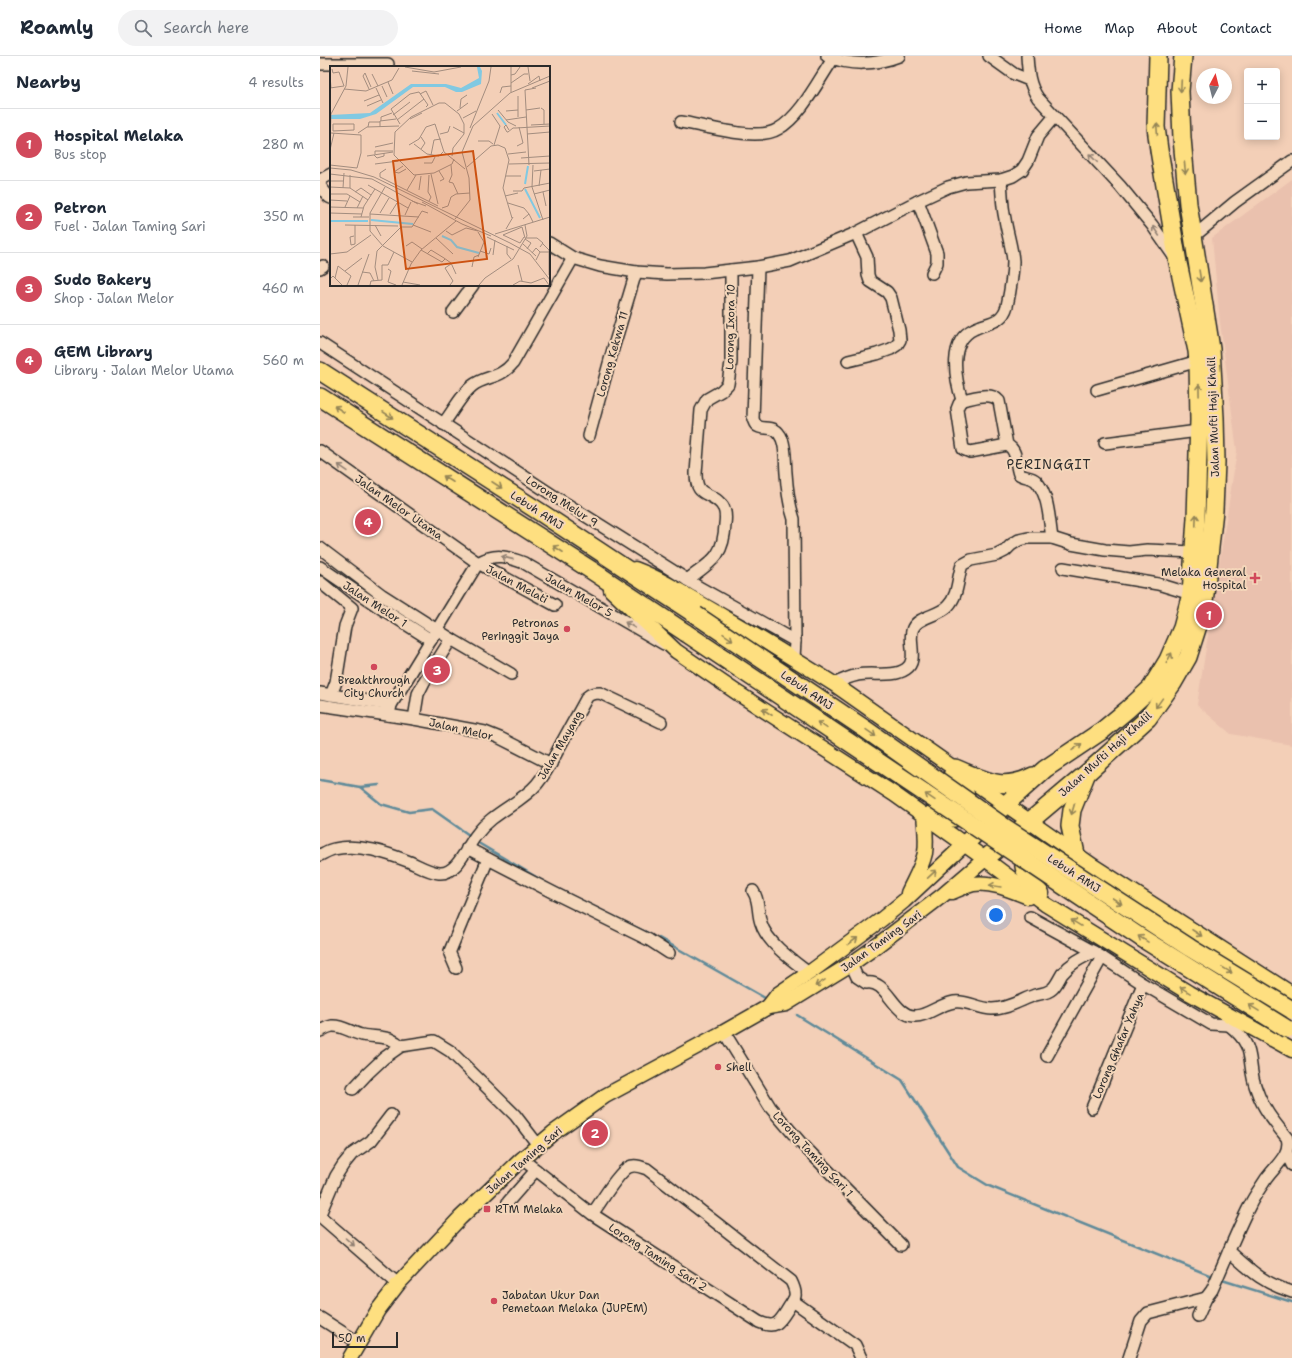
<!DOCTYPE html>
<html lang="en">
<head>
<meta charset="utf-8">
<style>
  body { margin:0; font-family:"Shantell Sans",sans-serif; background:#f2f2f3; color:#1f2937 }
  .controls { position:absolute; right:12px; top:12px; display:grid; overflow:hidden; border-radius:4px; box-shadow:0 2px 10px #0003 }
  .controls button { width:36px; height:36px; display:grid; place-items:center; padding:0; border:0; border-bottom:1px solid #e0e1e3; background:#fff; color:#1f2937; font:20px sans-serif }
  .compass { position:absolute; left:876px; top:12px; width:36px; height:36px; border-radius:50%; background:#fff; box-shadow:0 2px 10px #0003; rotate:7deg }
  .scale { position:absolute; left:12px; bottom:10px; width:66px; box-sizing:border-box; padding-left:4px; border:2px solid #2b2b2b; border-top:0; font-size:11px; line-height:14px; white-space:nowrap; color:#2b2b2b; -webkit-text-stroke:3px #f4d6ba; paint-order:stroke }
  .you { position:absolute; left:676px; top:859px; width:14px; height:14px; margin:-10px; border:3px solid #fff; border-radius:50%; background:#1a73e8; box-shadow:0 0 0 6px #1a73e833 }
  .badge { display:grid; place-items:center; width:26px; height:26px; border-radius:50%; background:#d1495b; color:#fff; font-size:13px; font-weight:700 }
  .pin { position:absolute; translate:-50% -50%; border:2px solid #fff; box-shadow:0 1px 4px #0006 }
  .list { margin:0; padding:0; list-style:none }
  h2 { display:flex; justify-content:space-between; align-items:center; height:52px; margin:0; padding:0 16px; font-size:17px }
  h2 small { font-size:13px; font-weight:400; color:#747a83 }
  .list li { display:grid; grid-template-columns:26px 1fr auto; gap:12px; align-items:center; box-sizing:border-box; height:72px; padding:0 16px; border-top:1px solid #e0e1e3 }
  .list b { display:block; font-size:15px; white-space:nowrap }
  .list p { margin:0; font-size:13px; white-space:nowrap; color:#747a83 }
  .list em { font-size:13px; font-style:normal; color:#747a83 }
  .icon { flex:none; width:22px; height:22px; fill:none; stroke:currentColor; stroke-width:2; stroke-linecap:round; stroke-linejoin:round }
  .map { position:relative; flex:none; width:972px; height:1302px; overflow:hidden }
  header { display:flex; align-items:center; gap:24px; box-sizing:border-box; height:56px; padding:0 20px; background:#fff; border-bottom:1px solid #e0e1e3 }
  header strong { font-size:19px }
  nav { display:flex; gap:22px; margin-inline-start:auto; font-size:14px }
  .search { width:280px; height:36px; background:#f2f2f3; display:flex; align-items:center; gap:10px; box-sizing:border-box; padding:0 14px; border-radius:22px; color:#747a83; font-size:15px }
  main { display:flex }
  aside { flex:1; background:#fff }
  .map>svg:first-child { display:block }
</style>
</head>
<body>
<header>
<strong>Roamly</strong>
<div class="search"><svg class="icon" aria-label="search" viewBox="0 0 24 24"><circle cx="10" cy="10" r="6"/><path d="M15 15l6 6"/></svg>Search here</div>
<nav><a>Home</a><a>Map</a><a>About</a><a>Contact</a></nav>
</header>
<main>
<aside>
<h2>Nearby<small>4 results</small></h2>
<ul class="list">
<li><span class="badge">1</span><div><b>Hospital Melaka</b><p>Bus stop</p></div><em>280 m</em></li>
<li><span class="badge">2</span><div><b>Petron</b><p>Fuel · Jalan Taming Sari</p></div><em>350 m</em></li>
<li><span class="badge">3</span><div><b>Sudo Bakery</b><p>Shop · Jalan Melor</p></div><em>460 m</em></li>
<li><span class="badge">4</span><div><b>GEM Library</b><p>Library · Jalan Melor Utama</p></div><em>560 m</em></li>
</ul>
</aside>
<div class="map">
<svg width="972" height="1302" viewBox="0 0 972 1302">
  <rect width="100%" height="100%" fill="#f3cfb7"/>
  <filter id="ink" filterUnits="userSpaceOnUse"><feTurbulence type="fractalNoise" baseFrequency=".025" numOctaves="2"/><feDisplacementMap in="SourceGraphic" scale="8" xChannelSelector="R" yChannelSelector="G"/><feConvolveMatrix kernelMatrix="1 2 1 2 8 2 1 2 1" color-interpolation-filters="sRGB"/></filter>
  <g filter="url(#ink)">
    <path fill="#eac1ae" d="M972,123V689L911,678L877,649L917,395L900,266L892,182Z"/>
    <g fill="none" stroke-linecap="round" stroke-linejoin="round">
      <g stroke="#5f8a99" stroke-width="2.5">
        <path d="M0,724L40,731L61,748L89,756L112,753L149,779"/>
        <path d="M40,731L59,729"/>
        <path d="M160,788L228,828L330,878"/>
        <path d="M339,882L445,942"/>
        <path d="M477,959L582,1024L638,1111L669,1130L894,1221"/>
        <path d="M902,1224L972,1246"/>
      </g>
      <defs>
        <g id="minor">
          <path d="M507,0C529,10 556,9 579,0"/>
          <path d="M669,0L694,18L709,24"/>
          <path d="M707,0C708,16 709,29 718,42L800,130L832,169L855,202"/>
          <path d="M0,8H68"/>
          <path d="M361,66C385,70 438,86 458,73C481,60 498,25 513,3"/>
          <path d="M681,124C682,137 682,150 685,163C687,177 692,191 693,205C693,219 690,236 687,250C682,268 667,266 654,273C628,285 635,322 642,344C654,342 671,335 679,345L687,389C698,394 695,408 699,418C704,422 711,420 716,425C729,439 729,464 732,482"/>
          <path d="M0,127L2,123L11,118"/>
          <path d="M0,130L9,141L11,142"/>
          <path d="M598,145L617,197V207L612,217"/>
          <path d="M873,181L915,146L972,105"/>
          <path d="M229,187L253,202L280,210L316,216L347,218L384,217L438,211L470,205L536,177L598,145L628,131L646,126L681,124L693,120L702,114L708,105L718,80L734,61"/>
          <path d="M438,211L433,363C434,365 434,367 436,369C443,376 455,366 462,383C466,392 465,406 466,417C467,433 469,448 474,463L475,585"/>
          <path d="M0,212L3,210"/>
          <path d="M133,256L153,229"/>
          <path d="M0,287L234,440L377,530L475,585L474,602"/>
          <path d="M528,305L557,298L571,293L577,289L580,284L579,274L571,242L567,236L550,225L548,219L547,201L536,177"/>
          <path d="M777,334L878,305"/>
          <path d="M642,344L639,348L637,353L643,393L650,396L687,389"/>
          <path d="M123,368C132,357 141,339 152,330C166,319 179,324 193,307L253,202"/>
          <path d="M269,380L293,293L316,216"/>
          <path d="M785,387L878,375"/>
          <path d="M0,395L158,507L235,549"/>
          <path d="M0,492L62,539L131,583L191,618"/>
          <path d="M0,511L56,549L111,584"/>
          <path d="M743,512L838,528L871,538"/>
          <path d="M367,524C391,506 404,501 405,468C406,461 406,453 401,448C389,434 376,443 376,417L381,354L387,343L401,335L408,328L411,306V214"/>
          <path d="M0,526L32,552L25,570L16,626L11,639"/>
          <path d="M514,628C522,624 529,621 538,619C552,616 573,622 586,613C599,604 587,584 593,572C599,560 619,560 628,550C639,538 637,523 642,509L651,504L677,499L685,495L691,489L699,484L708,482H732L751,488L785,494L809,496L827,494L874,496"/>
          <path d="M0,637L71,649"/>
          <path d="M0,649L94,663L165,676L180,682L231,708"/>
          <path d="M69,659L71,649L158,507C175,497 186,500 204,507L344,588"/>
          <path d="M94,663L98,638L104,626L131,583"/>
          <path d="M147,792L234,837L329,884L349,897"/>
          <path d="M0,799C4,797 9,794 14,793C39,787 67,797 90,806C99,810 109,816 119,817C137,819 147,790 157,778C173,756 200,748 217,728C226,717 233,704 239,692C248,675 258,658 267,641C271,637 275,637 280,637L341,666"/>
          <path d="M433,835C440,845 437,856 441,867C447,887 473,905 489,917"/>
          <path d="M710,861L774,896"/>
          <path d="M531,908L537,921L546,927C567,923 573,959 594,960C606,961 620,948 634,946C647,944 659,953 672,953C687,953 701,944 715,939C720,938 728,937 732,933C736,930 739,923 742,918C751,907 761,902 774,896L823,928L891,968L909,969L913,961"/>
          <path d="M136,912L130,898V895L168,803"/>
          <path d="M0,975C4,973 7,971 12,970C22,969 32,977 42,979C51,981 61,980 70,983C75,985 78,987 81,990"/>
          <path d="M404,976L450,1051L481,1087L581,1189"/>
          <path d="M727,1000L782,901"/>
          <path d="M33,1033L48,1017L64,1002L81,990L114,985L130,995L195,1059L218,1089"/>
          <path d="M772,1052L823,928"/>
          <path d="M967,1097L972,1109"/>
          <path d="M202,1103L272,1158L439,1266C457,1274 460,1265 469,1251C471,1248 474,1244 475,1240C476,1235 473,1229 471,1225L327,1113C321,1111 315,1108 309,1111C298,1116 280,1148 272,1158"/>
          <path d="M188,1146L216,1114"/>
          <path d="M0,1158L16,1120L23,1109L32,1098L51,1085L71,1059"/>
          <path d="M0,1160L78,1228"/>
          <path d="M909,1195C931,1215 943,1227 972,1236"/>
          <path d="M473,1245L535,1289L541,1302"/>
          <path d="M878,1260L886,1242L892,1234C905,1205 916,1176 930,1149C934,1140 941,1131 946,1123C955,1110 972,1098 967,1082C955,1067 943,1053 937,1035C925,1006 939,993 909,969"/>
          <path d="M0,1262L39,1287"/>
          <path d="M809,1302L821,1265L828,1257L886,1242"/>
        </g>
        <g id="major">
          <path d="M315,513C344,524 371,542 399,558C438,581 476,604 514,628L773,810L972,938"/>
          <path d="M291,534L356,595L419,638L574,738L665,803L725,848L869,937L972,994"/>
          <path d="M611,757C624,765 641,770 646,749C647,745 648,739 646,734C643,727 636,722 631,718"/>
          <path d="M708,796L703,800C699,818 711,825 722,837"/>
          <path d="M632,836C639,833 646,830 653,828C671,825 691,834 708,841"/>
          <path d="M588,837C594,824 602,811 605,797C607,785 605,771 604,759"/>
          <path d="M448,951L458,938L489,917L562,863L584,845L645,788"/>
          <path d="M30,1302L58,1254L78,1228L140,1162L202,1103L233,1077L285,1040L404,976L448,951L466,948L531,908L551,894L623,839L665,803"/>
        </g>
        <g id="highway">
          <path d="M0,315L223,458L376,559"/>
          <path d="M0,341L271,514L366,577"/>
          <path d="M635,712C665,724 681,736 713,720"/>
          <path d="M645,788L686,748L725,713L783,674L807,654L831,632L848,604L862,572L871,538L876,462L879,364L878,305L877,295L858,207L839,94L836,71L838,0"/>
          <path d="M756,798L750,770L752,754L766,719"/>
          <path d="M665,803L767,717L828,662L853,627L868,601L882,557L885,538L894,454L896,406L895,362L891,293L868,148L862,82L860,35L863,0"/>
        </g>
      </defs>
      <use href="#minor" stroke="#2b2b2b" stroke-width="14"/>
      <use href="#major" stroke="#2b2b2b" stroke-width="17"/>
      <use href="#highway" stroke="#2b2b2b" stroke-width="20"/>
      <use href="#minor" stroke="#f4d6ba" stroke-width="11"/>
      <use href="#major" stroke="#fedf80" stroke-width="14"/>
      <use href="#highway" stroke="#fedf80" stroke-width="17"/>
      <defs>
        <g id="highway-bridge">
          <path d="M376,559L545,673L687,773L870,892L972,954"/>
          <path d="M366,577L820,881L967,973"/>
        </g>
      </defs>
      <use href="#highway-bridge" stroke="#2b2b2b" stroke-width="20" stroke-linecap="butt"/>
      <use href="#highway-bridge" stroke="#fedf80" stroke-width="17"/>
    </g>
    <defs><path id="oneway-shaft" d="M-6 0H5M1.5-3L5.5 0L1.5 3" fill="none" stroke-width="1.6" stroke-linecap="round" stroke-linejoin="round"/></defs>
    <g stroke="#948556">
      <use href="#oneway-shaft" transform="translate(861 30) rotate(93)"/>
      <use href="#oneway-shaft" transform="translate(837 73) rotate(-94)"/>
      <use href="#oneway-shaft" transform="translate(865 112) rotate(84)"/>
      <use href="#oneway-shaft" transform="translate(880 220) rotate(81)"/>
      <use href="#oneway-shaft" transform="translate(879 334) rotate(-91)"/>
      <use href="#oneway-shaft" transform="translate(19 353) rotate(-147)"/>
      <use href="#oneway-shaft" transform="translate(68 359) rotate(33)"/>
      <use href="#oneway-shaft" transform="translate(128 423) rotate(-147)"/>
      <use href="#oneway-shaft" transform="translate(177 429) rotate(33)"/>
      <use href="#oneway-shaft" transform="translate(876 464) rotate(-88)"/>
      <use href="#oneway-shaft" transform="translate(238 493) rotate(-147)"/>
      <use href="#oneway-shaft" transform="translate(408 581) rotate(34)"/>
      <use href="#oneway-shaft" transform="translate(849 602) rotate(-63)"/>
      <use href="#oneway-shaft" transform="translate(839 647) rotate(125)"/>
      <use href="#oneway-shaft" transform="translate(447 656) rotate(-147)"/>
      <use href="#oneway-shaft" transform="translate(502 669) rotate(-146)"/>
      <use href="#oneway-shaft" transform="translate(551 677) rotate(35)"/>
      <use href="#oneway-shaft" transform="translate(757 691) rotate(-35)"/>
      <use href="#oneway-shaft" transform="translate(610 741) rotate(-146)"/>
      <use href="#oneway-shaft" transform="translate(753 753) rotate(106)"/>
      <use href="#oneway-shaft" transform="translate(612 818) rotate(-43)"/>
      <use href="#oneway-shaft" transform="translate(675 830) rotate(-171)"/>
      <use href="#oneway-shaft" transform="translate(797 845) rotate(33)"/>
      <use href="#oneway-shaft" transform="translate(756 867) rotate(-148)"/>
      <use href="#oneway-shaft" transform="translate(877 877) rotate(33)"/>
      <use href="#oneway-shaft" transform="translate(823 883) rotate(-148)"/>
      <use href="#oneway-shaft" transform="translate(533 885) rotate(-37)"/>
      <use href="#oneway-shaft" transform="translate(907 914) rotate(31)"/>
      <use href="#oneway-shaft" transform="translate(500 927) rotate(148)"/>
      <use href="#oneway-shaft" transform="translate(865 934) rotate(-149)"/>
      <use href="#oneway-shaft" transform="translate(934 952) rotate(-148)"/>
    </g>
    <g stroke="#908072">
      <use href="#oneway-shaft" transform="translate(773 102) rotate(-134)"/>
      <use href="#oneway-shaft" transform="translate(836 175) rotate(-124)"/>
      <use href="#oneway-shaft" transform="translate(23 412) rotate(-145)"/>
      <use href="#oneway-shaft" transform="translate(187 502) rotate(-167)"/>
      <use href="#oneway-shaft" transform="translate(310 569) rotate(-150)"/>
      <use href="#oneway-shaft" transform="translate(30 1186) rotate(41)"/>
    </g>
  </g>
  <g fill="#d1495b" stroke="#f4d6ba" stroke-width="1.5">
    <path d="M933 516h4v4h4v4h-4v4h-4v-4h-4v-4h4z"/>
    <circle cx="247" cy="573" r="4"/>
    <circle cx="54" cy="611" r="4"/>
    <circle cx="398" cy="1011" r="4"/>
    <rect x="163" y="1149" width="8" height="8" rx="2"/>
    <circle cx="174" cy="1245" r="4"/>
  </g>
  <g text-anchor="middle" stroke-width="4" stroke-linejoin="round" paint-order="stroke">
    <g font-size="11" fill="#2b2b2b" stroke="#f4d6ba">
      <text transform="translate(410 271) rotate(-89)" y="4">Lorong Ixora 10</text>
      <text transform="translate(292 298) rotate(-74)" y="4">Lorong Kekwa 11</text>
      <text transform="translate(893 361) rotate(-92)" y="4">Jalan Mufti Haji Khalil</text>
      <text transform="translate(242 445) rotate(33)" y="4">Lorong Melur 9</text>
      <text transform="translate(79 451) rotate(35)" y="4">Jalan Melor Utama</text>
      <text transform="translate(217 454) rotate(33)" y="4">Lebuh AMJ</text>
      <text transform="translate(197 528) rotate(28)" y="4">Jalan Melati</text>
      <text transform="translate(259 539) rotate(30)" y="4">Jalan Melor 5</text>
      <text transform="translate(55 548) rotate(33)" y="4">Jalan Melor 1</text>
      <text transform="translate(487 634) rotate(34)" y="4">Lebuh AMJ</text>
      <text transform="translate(141 673) rotate(13)" y="4">Jalan Melor</text>
      <text transform="translate(240 689) rotate(-60)" y="4">Jalan Mayang</text>
      <text transform="translate(785 698) rotate(-42)" y="4">Jalan Mufti Haji Khalil</text>
      <text transform="translate(754 817) rotate(33)" y="4">Lebuh AMJ</text>
      <text transform="translate(561 885) rotate(-36)" y="4">Jalan Taming Sari</text>
      <text transform="translate(798 990) rotate(-67)" y="4">Lorong Ghafar Yahya</text>
      <text transform="translate(493 1098) rotate(47)" y="4">Lorong Taming Sari 1</text>
      <text transform="translate(204 1104) rotate(-41)" y="4">Jalan Taming Sari</text>
      <text transform="translate(338 1201) rotate(33)" y="4">Lorong Taming Sari 2</text>
    </g>
    <g font-size="11" fill="#2b2b2b" stroke="#f4d6ba" text-anchor="start">
      <text x="926" y="520" text-anchor="end">Melaka General<tspan x="926" dy="13">Hospital</tspan></text>
      <text x="239" y="571" text-anchor="end">Petronas<tspan x="239" dy="13">Peringgit Jaya</tspan></text>
      <text x="54" y="628" text-anchor="middle">Breakthrough<tspan x="54" dy="13">City Church</tspan></text>
      <text x="406" y="1015">Shell</text>
      <text x="175" y="1157">RTM Melaka</text>
      <text x="182" y="1243">Jabatan Ukur Dan<tspan x="182" dy="13">Pemetaan Melaka (JUPEM)</tspan></text>
    </g>
    <g font-size="13" letter-spacing="1" fill="#2b2b2b" stroke="#f4d6ba">
      <text x="729" y="413">PERINGGIT</text>
    </g>
  </g>
  <g transform="translate(10 10)">
    <rect width="220" height="220" fill="#f3cfb7"/>
    <path d="M147,1H150L152,5L151,18L132,26H126L115,21H83L46,48L30,53H0V49L40,47L81,18H116L131,22L149,12Z" fill="#81c9e2"/>
    <path fill="none" stroke="#81c9e2" stroke-width="2" d="M167,47L176,59M195,118L198,100M195,123L210,152M41,154L83,158M0,155H38M112,170L121,174L127,181L149,187"/>
    <path fill="none" stroke="#a38d7f" stroke-width="1" d="M75,1L104,6L131,1M198,1L200,15M2,3L3,7L9,6L14,20M82,5L109,8M35,7L33,10L39,23M35,7L41,21M42,8L48,20M0,9L1,22M181,9L185,8L190,1M58,16L63,28M181,17L194,8H198M198,18L209,10L210,15M52,20L57,31M0,22L14,20M46,22L53,37M202,22L220,15M14,23L36,25L62,14L69,2M181,26V1M170,27L172,21L181,20M90,28L96,25L103,39M188,30V51M34,35L49,29M37,40L51,34M130,42L131,33L137,29M211,42L214,44V58M168,44L178,56L186,60M196,44L210,42M127,45L138,37M176,45L188,44M162,48L170,60L164,79M63,49L80,36M133,52L146,45M80,53L92,47M67,54L94,33M176,54L196,51M51,55V51L62,47M3,58H24V64L3,65ZM70,58L61,43L80,28L89,26L98,39L96,41M201,59L220,58M38,61L39,56H50M50,61V55L66,53M123,61L134,67M140,62L159,15L161,1M179,64L176,59L174,61L177,66H178L183,62H186L220,60M1,67L31,69V87L27,102M28,67L37,61L69,60M110,68L118,66L120,60M197,68L220,66M91,71L95,77L91,83M148,75H159L163,78M84,78L97,88L109,90L113,86M79,79L89,73L96,61L105,58L114,86L135,103M0,80L1,48L16,20L18,1M187,80L193,77L189,61M45,81L63,77M0,84L4,67M45,88V85H63M178,88L196,86M44,89L47,92L54,90V87M101,89L104,74L111,73M37,90L63,86M122,90L123,82L134,68V58L129,48L115,37H109L81,51L65,66L64,89L84,109L104,107L122,98L124,93M191,92L220,90M94,97H102L105,91M45,98L68,95M179,98L220,97M0,99L27,102M121,99L122,109L119,116L123,117L128,128M199,99L195,24L206,22M203,99L202,121L213,154M73,100L64,106L69,107L76,103M137,101L161,80L168,79L175,82L179,94L173,122L182,152M0,102L21,104L44,111L180,177L200,188L220,214M56,103L50,107V111L108,140M109,105L114,113L110,115M204,105L220,103M0,108L42,113L88,138M101,108L108,138M20,109V122M176,110H191M0,115H13M38,119L78,142M209,120L211,104M0,121L20,122L38,134M55,121L40,147V165L53,180L82,196M13,122L14,107M77,124L86,109M89,124L91,110M183,125H192L194,122L220,117M25,126L31,122L41,129M213,126L216,140M0,128H17L30,136M204,128L220,124M175,130L188,127M0,134L17,135M82,135L96,140M99,135L101,131L98,126L99,109M92,136L132,158L161,170M178,137L194,142L199,148M0,141L33,142M15,141L20,130M27,142L33,130M112,142L118,140L121,131L126,128L140,127M0,147L32,148M50,147L59,132M40,148L89,151M60,148L67,137M75,149L81,136M23,151H39M31,151L34,140L45,123M125,153L140,134L139,112L132,86L143,60L180,27L220,10M193,153L199,148L203,156M15,159L68,160M45,159L51,170M83,159L101,166M194,159L220,151M176,163L183,151M116,165L122,169L136,162L148,165M148,166L154,176L148,191M165,168L194,159M173,169L192,161L195,172M173,169L190,177L194,171M24,170L20,171L21,179L25,178V159M157,171L184,184M106,172L123,188M196,172H207L213,177L210,181M195,173L201,177L197,183M212,177L219,184V209M193,178L206,190M76,180L82,176L92,183M177,180V188L181,193M91,184L112,196L115,193M150,185L159,188L161,182M202,187L206,182L210,186M0,188L17,186L41,169M97,188L101,184L114,192L121,197L126,208M163,189L165,174M206,194L210,186H219M188,199L192,215M142,201L144,191L149,189M58,203L61,205L58,216L66,219M15,205L32,192M32,206L40,207L44,215M5,212L8,200L21,210L17,219M0,213L3,210L12,219M48,214L45,201L47,185L71,161H82L92,145L98,147M73,216L90,219M28,219L39,188M40,219L41,215L52,214V199H58L64,186M72,219L81,198L91,184L126,155M120,219L123,215L115,202L121,198M149,219L155,212L183,193L197,170L195,159M183,219L190,215L201,217L214,212L219,219"/>
    <path fill="#cc5211" fill-opacity="0.15" stroke="#cc5211" stroke-width="2" d="M143,85L157,193L76,203L63,95Z"/>
    <rect width="220" height="220" fill="none" stroke="#2b2b2b" stroke-width="2"/>
  </g>
</svg>
<div class="controls">
<button>+</button>
<button>−</button>
</div>
<svg class="compass" viewBox="-18 -18 36 36"><path d="M0-13l5 13h-10z" fill="#e53935"/><path d="M0 13l5-13h-10z" fill="#747a83"/></svg>
<div class="scale">50 m</div>
<div class="you"></div>
<div class="pin badge" style="left:889px;top:559px">1</div>
<div class="pin badge" style="left:275px;top:1077px">2</div>
<div class="pin badge" style="left:117px;top:614px">3</div>
<div class="pin badge" style="left:48px;top:466px">4</div>
</div>
</main>
</body>
</html>
